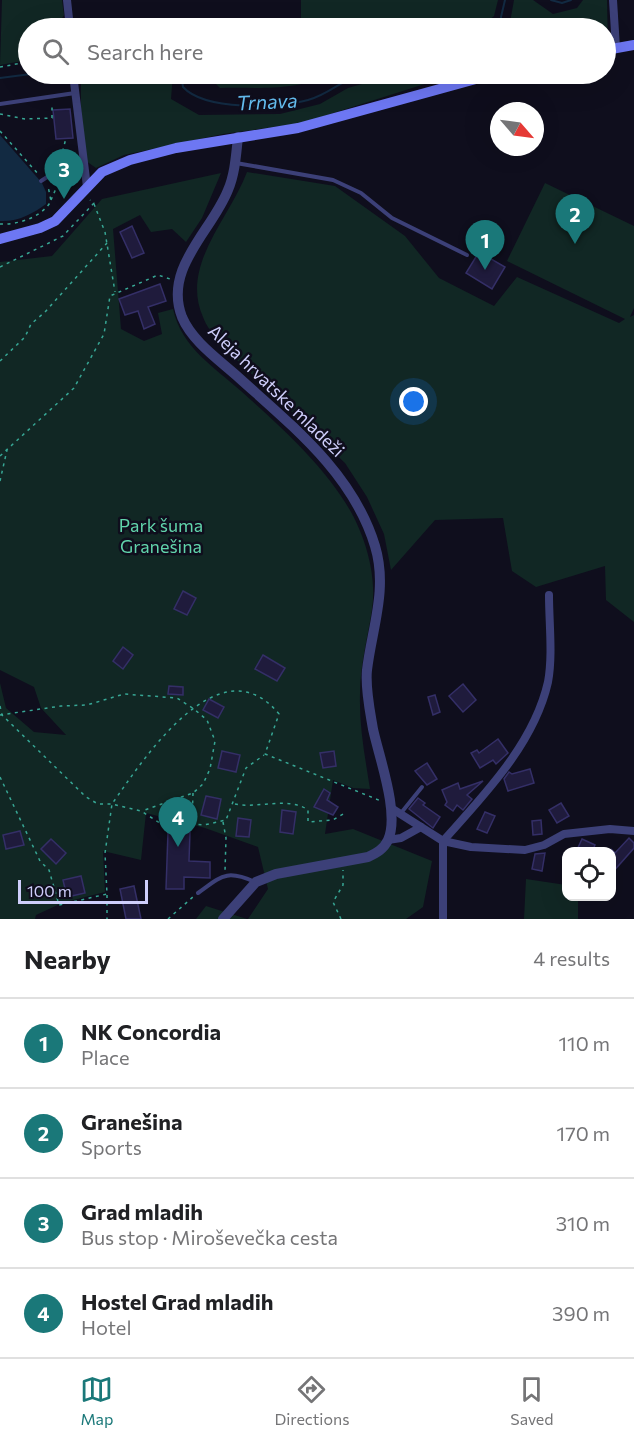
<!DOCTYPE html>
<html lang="en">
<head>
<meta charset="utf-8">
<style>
  body { margin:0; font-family:Commissioner,sans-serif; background:#f6f6f6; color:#202124 }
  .controls { position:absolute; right:18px; bottom:18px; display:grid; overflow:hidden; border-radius:12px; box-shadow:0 6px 24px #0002 }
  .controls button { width:54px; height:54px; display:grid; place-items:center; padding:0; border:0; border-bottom:2px solid #e0e0e0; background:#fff; color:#202124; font:30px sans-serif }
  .compass { position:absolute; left:490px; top:102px; width:54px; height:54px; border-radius:50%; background:#fff; box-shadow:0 6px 24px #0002; rotate:118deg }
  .scale { position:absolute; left:18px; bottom:15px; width:130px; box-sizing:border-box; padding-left:6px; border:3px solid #cecefb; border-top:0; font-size:16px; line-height:21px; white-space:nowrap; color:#cecefb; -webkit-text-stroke:4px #0f0e1d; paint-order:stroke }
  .you { position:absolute; left:414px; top:402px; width:21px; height:21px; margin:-15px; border:4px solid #fff; border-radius:50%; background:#1a73e8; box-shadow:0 0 0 9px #1a73e833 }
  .badge { display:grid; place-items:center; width:39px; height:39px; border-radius:50%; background:#1a7879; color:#fff; font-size:20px; font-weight:700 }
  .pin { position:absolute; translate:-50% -50px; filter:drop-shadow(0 2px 3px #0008) }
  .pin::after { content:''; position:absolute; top:32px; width:21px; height:18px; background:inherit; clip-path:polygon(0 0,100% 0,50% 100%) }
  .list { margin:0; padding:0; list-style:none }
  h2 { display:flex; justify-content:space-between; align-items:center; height:78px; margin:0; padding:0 24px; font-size:26px }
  h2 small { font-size:20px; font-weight:400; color:#757577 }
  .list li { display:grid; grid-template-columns:39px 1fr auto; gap:18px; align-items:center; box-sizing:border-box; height:90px; padding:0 24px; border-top:2px solid #e0e0e0 }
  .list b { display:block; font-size:22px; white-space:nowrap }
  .list p { margin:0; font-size:20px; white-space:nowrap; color:#757577 }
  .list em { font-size:20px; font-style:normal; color:#757577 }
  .icon { flex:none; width:33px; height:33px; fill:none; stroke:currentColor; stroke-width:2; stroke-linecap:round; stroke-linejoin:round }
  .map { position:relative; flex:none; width:634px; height:919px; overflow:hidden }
  .search { position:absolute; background:#fff; box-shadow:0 6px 24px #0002; left:18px; right:18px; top:18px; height:66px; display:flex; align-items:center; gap:15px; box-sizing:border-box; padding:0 21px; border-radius:33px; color:#757577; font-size:22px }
  .sheet { height:438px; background:#fff }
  nav { display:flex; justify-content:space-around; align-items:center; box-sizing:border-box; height:84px; border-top:2px solid #e0e0e0; background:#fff; font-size:16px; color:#757577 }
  nav a { display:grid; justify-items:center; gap:3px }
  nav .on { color:#1a7879 }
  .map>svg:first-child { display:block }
</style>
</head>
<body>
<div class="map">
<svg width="634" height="919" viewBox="0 0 634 919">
  <rect width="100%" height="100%" fill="#0f0e1d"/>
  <g fill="#112724">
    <path d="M2,0H62L64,15L56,28H28V60L0,65Z"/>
    <path d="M301,0H498L494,16L480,28H267L274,24L301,21Z"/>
    <path d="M514,0H533L553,14L577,8L583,0H607L608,47H606V28H509Z"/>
    <path d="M81,74H173L171,99L199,115L280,114L320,104L348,88L397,74H474L431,82L302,123L223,134L124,155L96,168L86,161L81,109Z"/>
    <path d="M206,74H331C291,92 263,87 220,88Z"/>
    <path d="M247,172L335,186L405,236L439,278L494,306L517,277L619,323L625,319L507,261L545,183L634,226V308L630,317L634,315V622L606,600L605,566L536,587L512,571L503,518L435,520L391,570L384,534L367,497L345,463L217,341C213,333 206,326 203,317C180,265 230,218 247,172Z"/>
    <path d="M221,173L202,218L186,242L172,229L151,232L140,215L113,229L121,329L144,341L162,334L158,313L173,309C182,348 213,366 241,391C280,426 325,466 351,512C366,539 377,577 372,609C368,637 360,665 360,694C359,726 365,757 370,789L353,788L333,780L325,834L353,829L432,861L423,907L406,919H248L268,889L258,847L205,828L146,813L141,860L103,851L105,892L62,903L36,915L35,919H0V683L6,708L34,732L66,735L41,708L34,687L0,670V262L52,256L102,199Z"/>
    <path d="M526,879L566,885V896L578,897V919H524Z"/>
    <path d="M206,906L247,919H196Z"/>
  </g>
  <path fill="#122a42" d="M0,135L42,183L46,192V204C32,214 18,222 0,221Z"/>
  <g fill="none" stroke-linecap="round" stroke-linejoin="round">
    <g stroke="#122a42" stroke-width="2">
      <path d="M551,0L562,3L571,0"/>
      <path d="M146,28L171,20L184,28"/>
      <path d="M502,28L501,17L505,0"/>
      <path d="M181,74L183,87C205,111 278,108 308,100C328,95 343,79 362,74"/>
      <path d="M0,78L31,74"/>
    </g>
  </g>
  <g fill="#1f1b3c" stroke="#342f67" stroke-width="1.5">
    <path d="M70,109L73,138L56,139L53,110Z"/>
    <path d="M132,226L144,253L132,258L120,232Z"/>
    <path d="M479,252L505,267L492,289L466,273Z"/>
    <path d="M160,284L166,301L148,307L155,324L144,329L138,311L125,315L119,299Z"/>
    <path d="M183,591L196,598L187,615L174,609Z"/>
    <path d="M123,647L133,655L123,669L113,661Z"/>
    <path d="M263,655L285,668L277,681L255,669Z"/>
    <path d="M463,684L476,700L463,712L449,696Z"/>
    <path d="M169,686L183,687V695L168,694Z"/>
    <path d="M435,695L440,712L433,715L428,697Z"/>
    <path d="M209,699L224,707L218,718L203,710Z"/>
    <path d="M498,739L508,753L496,764L493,760L480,768L471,753L477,750L479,753Z"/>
    <path d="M222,751L240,755L236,772L218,768Z"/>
    <path d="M334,751L336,766L323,768L320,753Z"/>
    <path d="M427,763L437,779L427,785L415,771Z"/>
    <path d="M530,769L534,783L508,791L504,779L509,772L512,774Z"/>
    <path d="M483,781L467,795L472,799L463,810L457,805L453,811L445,805L447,802L442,790L458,783L460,789Z"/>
    <path d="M324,789L330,793L327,800L338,807L333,815L314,807Z"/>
    <path d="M206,796L221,799L217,819L201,815Z"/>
    <path d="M418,798L425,803L423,805L440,817L433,828L409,809Z"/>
    <path d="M561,803L569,816L557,823L549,810Z"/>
    <path d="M282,810L296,812L293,834L280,832Z"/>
    <path d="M485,812L495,816L487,833L477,829Z"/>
    <path d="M238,818L251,820L249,837L236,836Z"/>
    <path d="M541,820L542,834L533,835L532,821Z"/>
    <path d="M20,831L24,845L6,849L3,835Z"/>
    <path d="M168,832H190L189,861L210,862V878L184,877V889H166Z"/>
    <path d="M629,838L634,843V848L612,873V850L615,853Z"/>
    <path d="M51,839L66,853L56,864L41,849Z"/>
    <path d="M582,839L595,845L592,852H576Z"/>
    <path d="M545,853L542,871L532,869L535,854Z"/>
    <path d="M81,876L85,893L67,897L63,880Z"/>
    <path d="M134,886L141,919H126L120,889Z"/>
  </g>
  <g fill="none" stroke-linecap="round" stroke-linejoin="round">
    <g stroke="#37a694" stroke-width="1.5" stroke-dasharray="3 4.5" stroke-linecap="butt">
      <path d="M0,67L28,62"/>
      <path d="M0,114L25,119L52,118V103"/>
      <path d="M0,131L39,175"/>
      <path d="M59,166L66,138"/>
      <path d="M61,177L74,185"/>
      <path d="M51,200L61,177"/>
      <path d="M94,204L105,232L115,292"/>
      <path d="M0,224C18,225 42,217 51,201L48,186"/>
      <path d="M0,267L63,236L94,203L90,200"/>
      <path d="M0,361L25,337L31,324L45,312L107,243"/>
      <path d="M0,456L74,388L104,334L110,296L158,275L170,279"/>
      <path d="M0,481L7,450"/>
      <path d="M0,706L2,715L86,797L98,804H112C144,758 220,642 279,714L265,754L381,801"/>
      <path d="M0,715L61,706L87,705L124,694L177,698L194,709L207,720L215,741L210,769L203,784L193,793L142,811"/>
      <path d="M0,777L40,861L49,870L59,905L107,894L105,853L112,804L141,811L163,825L192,824"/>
      <path d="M193,793L192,824L204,825L226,820L246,768L264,755"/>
      <path d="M235,804C258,809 288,796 308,810V822L333,820L345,813"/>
      <path d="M223,822L226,838L225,871"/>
      <path d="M107,895V919"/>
      <path d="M168,919L194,896"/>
      <path d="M341,919L333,902L343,885V870"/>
    </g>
    <g stroke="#3c4078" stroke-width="4">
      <path d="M0,104L75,93"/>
      <path d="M236,163L333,180L361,193L392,218L467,255"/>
      <path d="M41,181L55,172"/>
      <path d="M401,813L422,787"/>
      <path d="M198,893C222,876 226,869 255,882"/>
    </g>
    <g stroke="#3c4078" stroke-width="8">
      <path d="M67,0L70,28"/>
      <path d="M613,0L616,48"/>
      <path d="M73,74L87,187"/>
      <path d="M391,808L443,841L471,847L525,850L544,845L564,834L610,829L634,831"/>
      <path d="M388,840L401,838L421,827"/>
      <path d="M443,919V841C484,795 534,744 548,682C553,655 549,623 549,595"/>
    </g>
    <path stroke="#3c4078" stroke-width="10" d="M223,919L256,882L276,874L368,857C376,853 384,849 388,840C400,814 379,757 373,729C370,711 365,688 367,670C372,628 388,589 375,546C353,473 291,425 237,376C218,359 192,341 182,317C163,268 212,231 228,190C235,174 236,155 238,137"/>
    <g stroke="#6d77f3" stroke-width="10">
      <path d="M606,50L634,45"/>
      <path d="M0,239L40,228L55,221L102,172L130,160L176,148L298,128L494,74"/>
    </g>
  </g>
  <g text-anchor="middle" stroke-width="5" stroke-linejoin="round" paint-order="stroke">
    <g font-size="18" fill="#cecefb" stroke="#0f0e1d">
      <text transform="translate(276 391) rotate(44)" y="6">Aleja hrvatske mladeži</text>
    </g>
    <g font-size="18" fill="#61d4ab" stroke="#0f0e1d">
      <text x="161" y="532">Park šuma<tspan x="161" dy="21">Granešina</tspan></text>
    </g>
    <g font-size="20" font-style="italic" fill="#65bff2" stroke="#0f0e1d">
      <text transform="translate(267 102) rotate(-3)" y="7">Trnava</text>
    </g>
  </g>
</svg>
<div class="controls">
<button><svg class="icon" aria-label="locate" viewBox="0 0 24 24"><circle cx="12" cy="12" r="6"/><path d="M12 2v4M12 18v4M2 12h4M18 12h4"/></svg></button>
</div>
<svg class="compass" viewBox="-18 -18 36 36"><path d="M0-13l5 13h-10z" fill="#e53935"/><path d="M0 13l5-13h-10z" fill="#757577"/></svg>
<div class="scale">100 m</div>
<div class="you"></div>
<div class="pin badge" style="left:485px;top:270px">1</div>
<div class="pin badge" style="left:575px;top:244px">2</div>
<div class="pin badge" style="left:64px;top:199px">3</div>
<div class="pin badge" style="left:178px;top:847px">4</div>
<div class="search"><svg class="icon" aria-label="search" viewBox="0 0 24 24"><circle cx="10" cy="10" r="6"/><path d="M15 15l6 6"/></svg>Search here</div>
</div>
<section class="sheet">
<h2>Nearby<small>4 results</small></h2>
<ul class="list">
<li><span class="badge">1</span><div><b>NK Concordia</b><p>Place</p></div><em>110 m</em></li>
<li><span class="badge">2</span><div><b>Granešina</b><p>Sports</p></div><em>170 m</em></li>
<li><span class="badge">3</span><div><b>Grad mladih</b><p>Bus stop · Miroševečka cesta</p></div><em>310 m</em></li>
<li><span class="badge">4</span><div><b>Hostel Grad mladih</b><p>Hotel</p></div><em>390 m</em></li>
</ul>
</section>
<nav>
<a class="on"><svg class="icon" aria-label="map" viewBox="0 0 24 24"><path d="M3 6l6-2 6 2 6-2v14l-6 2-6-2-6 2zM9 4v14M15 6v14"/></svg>Map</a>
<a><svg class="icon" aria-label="directions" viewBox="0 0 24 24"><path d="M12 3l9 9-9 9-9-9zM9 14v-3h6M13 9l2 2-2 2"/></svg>Directions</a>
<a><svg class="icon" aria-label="saved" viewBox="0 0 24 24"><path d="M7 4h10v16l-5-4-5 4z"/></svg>Saved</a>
</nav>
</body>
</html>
